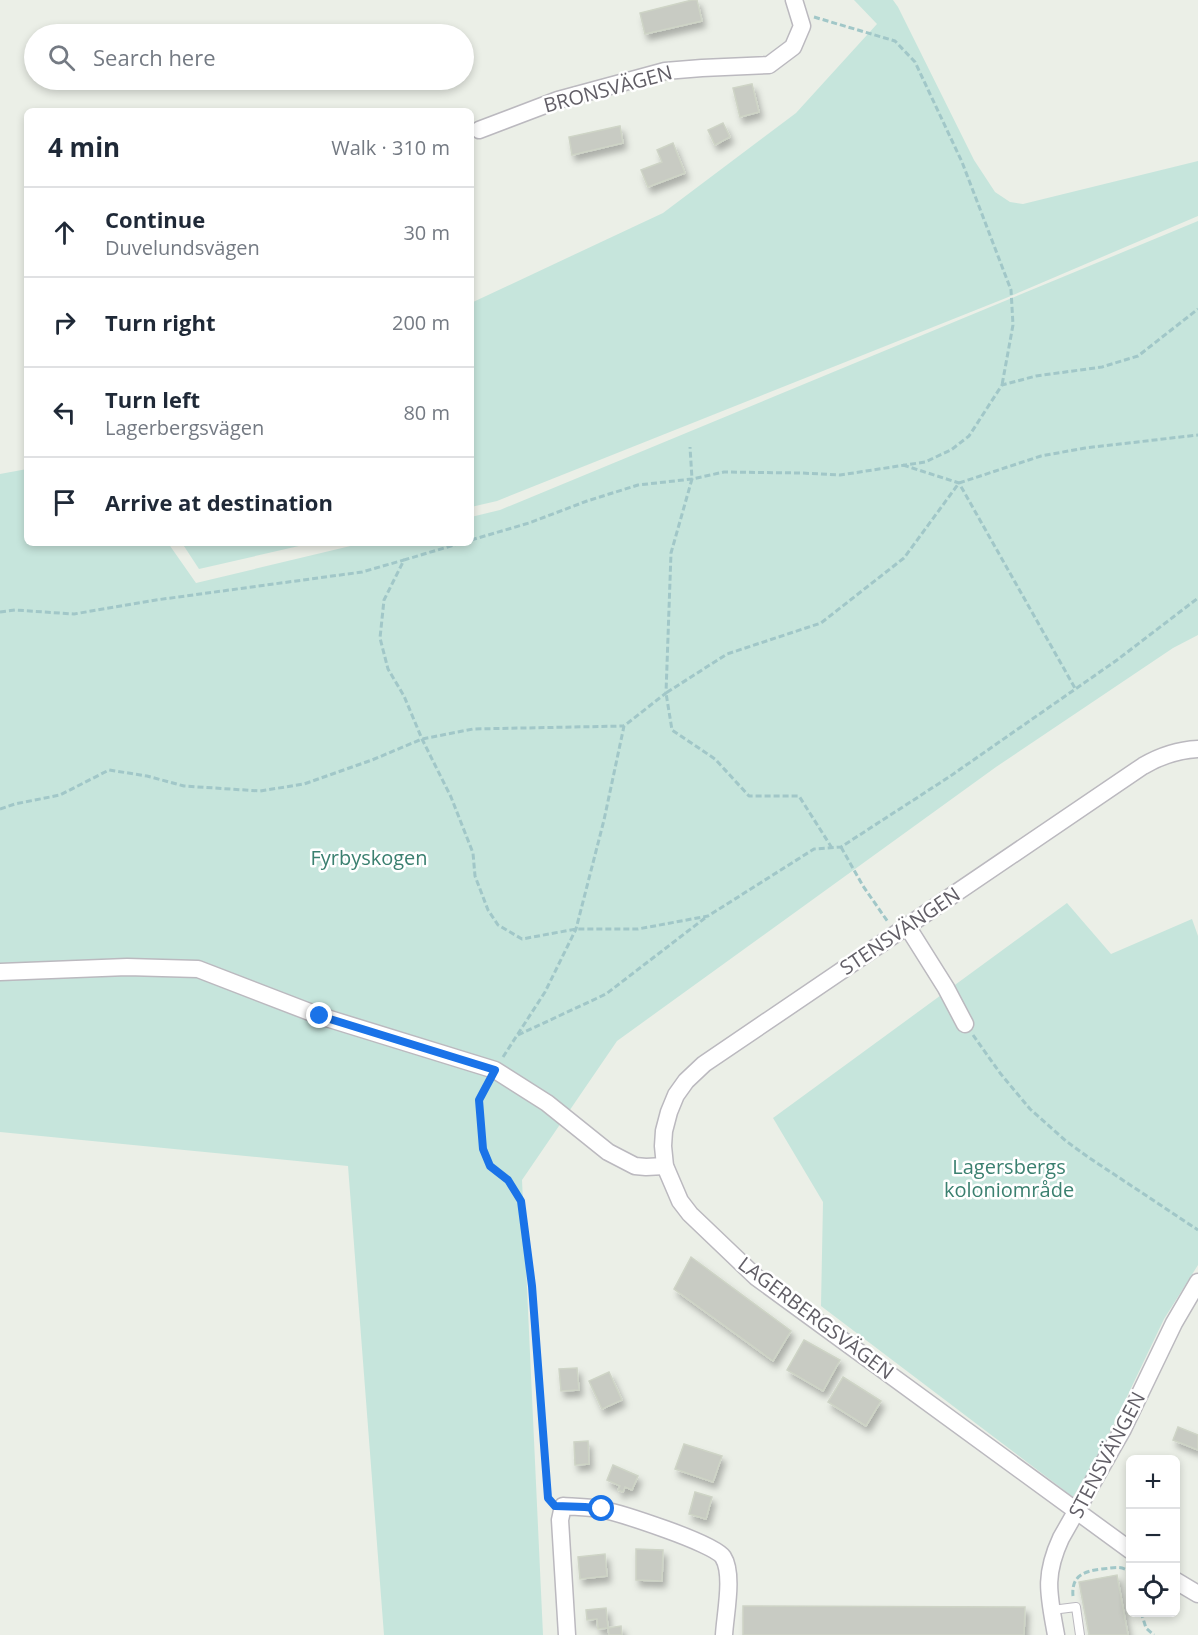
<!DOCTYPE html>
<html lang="en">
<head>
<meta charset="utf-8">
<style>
  body { margin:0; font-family:"Open Sans",sans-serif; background:#f6f6f7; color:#1f2937 }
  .controls { position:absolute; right:18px; bottom:18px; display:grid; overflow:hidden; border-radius:9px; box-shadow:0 3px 9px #0003 }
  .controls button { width:54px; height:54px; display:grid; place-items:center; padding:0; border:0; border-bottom:2px solid #e0e1e3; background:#fff; color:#1f2937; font:30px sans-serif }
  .stop { position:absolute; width:18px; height:18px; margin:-14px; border:4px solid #1a73e8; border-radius:50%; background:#fff }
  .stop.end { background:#1a73e8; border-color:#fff; box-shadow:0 2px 6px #0008 }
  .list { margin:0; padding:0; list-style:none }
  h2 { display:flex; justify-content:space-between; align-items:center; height:78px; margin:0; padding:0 24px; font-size:26px }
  h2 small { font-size:20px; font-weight:400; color:#747a83 }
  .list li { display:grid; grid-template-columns:39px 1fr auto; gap:18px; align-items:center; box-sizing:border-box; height:90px; padding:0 24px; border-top:2px solid #e0e1e3 }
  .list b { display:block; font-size:22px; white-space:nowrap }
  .list p { margin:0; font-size:20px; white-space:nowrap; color:#747a83 }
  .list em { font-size:20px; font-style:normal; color:#747a83 }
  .icon { flex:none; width:33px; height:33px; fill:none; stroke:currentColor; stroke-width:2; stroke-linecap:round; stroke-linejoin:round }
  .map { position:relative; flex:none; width:1198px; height:1635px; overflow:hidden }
  .search { position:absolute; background:#fff; box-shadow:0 3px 9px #0003; left:24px; top:24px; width:450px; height:66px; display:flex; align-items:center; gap:15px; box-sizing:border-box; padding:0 21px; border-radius:33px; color:#747a83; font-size:22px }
  .panel { position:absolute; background:#fff; box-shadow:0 3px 9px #0003; left:24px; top:108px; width:450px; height:438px; border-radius:9px }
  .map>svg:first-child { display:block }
</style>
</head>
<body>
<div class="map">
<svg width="1198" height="1635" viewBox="0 0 1198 1635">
  <defs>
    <filter id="shadow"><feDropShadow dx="3.5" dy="6" stdDeviation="3" flood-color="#0004"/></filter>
  </defs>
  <rect width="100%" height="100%" fill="#ebefe7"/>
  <g fill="#c6e5dc">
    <path d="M854,0H893L898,7L974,160L995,192L1010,202L1023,204L1198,161V216L1006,298L497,501L471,507V303L663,213L796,113L877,24Z"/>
    <path d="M1198,221V635L1173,648L996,767L617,1041L522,1180L543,1635H384L348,1166L0,1132V474L27,469V543H168L196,583L363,543H471V517L500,510Z"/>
    <path d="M182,543H312L199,569Z"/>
    <path d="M1067,903L1111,954L1192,919L1198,936V1265L1164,1319L1101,1451L1073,1497L821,1306L823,1202L773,1118Z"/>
  </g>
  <g fill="#c8cbc3" stroke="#ced4c6" stroke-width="1.5" filter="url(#shadow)">
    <path d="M692,0H697L702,21L645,34L640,13Z"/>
    <path d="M752,84L759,112L740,117L733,88Z"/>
    <path d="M723,123L730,137L715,145L708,130Z"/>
    <path d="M620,126L623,143L572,155L569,137Z"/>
    <path d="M673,143L685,173L648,187L641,170L662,162L657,150Z"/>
    <path d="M691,1257L791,1331L773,1361L674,1289Z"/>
    <path d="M804,1340L840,1360L823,1391L787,1370Z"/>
    <path d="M577,1368L579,1390L561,1391L559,1369Z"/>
    <path d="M609,1372L622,1400L602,1409L589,1381Z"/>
    <path d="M843,1377L881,1401L866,1426L828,1402Z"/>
    <path d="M1178,1427L1198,1435V1450L1173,1440Z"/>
    <path d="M588,1441L589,1464L575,1465L574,1442Z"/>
    <path d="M684,1444L722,1456L713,1482L675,1469Z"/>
    <path d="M613,1465L638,1476L632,1490L625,1487L623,1492L618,1490L620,1486L607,1480Z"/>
    <path d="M695,1492L712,1497L706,1519L689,1514Z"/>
    <path d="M636,1549L663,1550L662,1581L636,1580Z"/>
    <path d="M605,1554L607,1576L580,1579L578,1557Z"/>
    <path d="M1117,1575L1128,1635H1089L1079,1582Z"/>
    <path d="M743,1606L1025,1607L1024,1635H743Z"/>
    <path d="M606,1608L608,1628L598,1629L597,1619L587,1620L586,1610Z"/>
    <path d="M621,1626L622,1635H609L608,1628Z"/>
  </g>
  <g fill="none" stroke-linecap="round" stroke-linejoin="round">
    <defs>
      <path id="service" d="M1052,1610L1076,1607L1080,1635"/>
      <g id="minor">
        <path d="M479,130L558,100L665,71L702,68L769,65L793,47L802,26L794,0"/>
        <path d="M907,926L946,988L965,1024"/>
        <path d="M0,972L127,967L198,969L320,1016L495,1070L547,1103L608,1152L635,1166L646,1167L665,1166"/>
        <path d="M1130,1550L756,1277L690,1214L680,1201L665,1166L663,1146L664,1131L669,1112L676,1095L686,1081L704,1064L1143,766C1160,756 1178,750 1198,749"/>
        <path d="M1176,1581L1198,1594"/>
        <path d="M567,1635L560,1520L563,1506C575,1507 587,1507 600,1509C620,1513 714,1543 723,1557C734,1574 725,1615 724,1635"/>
        <path d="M1056,1635C1049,1595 1043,1577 1061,1538L1123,1429L1174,1323L1198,1282"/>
      </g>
    </defs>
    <use href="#service" stroke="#bbb9bf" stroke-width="10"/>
    <use href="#minor" stroke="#bbb9bf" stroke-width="19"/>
    <g stroke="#a1c7c8" stroke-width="3" stroke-dasharray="6 3" stroke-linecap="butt">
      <path d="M814,17L895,41L915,62L962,162L1011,290L1013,325L1002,385"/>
      <path d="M903,465L959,483L1076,690"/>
      <path d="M471,540L529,523L587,501L638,485L692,479L724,472L801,473L840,475L925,462L951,450L969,436L1002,385L1036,376L1102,367L1138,356L1198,309"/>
      <path d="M461,543L404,560L384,600L380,638L388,669L404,696L422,739L451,797L473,853L475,876L488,910L498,925L522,939L576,929H638L708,916L814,849L841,847L949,777L1117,660L1198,598"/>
      <path d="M0,612L15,610L74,614L156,600L362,572L404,560"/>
      <path d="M0,809L15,804L60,795L109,770L147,776L184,786L260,791L304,784L372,760L422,739L473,729L624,726"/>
      <path d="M841,847L863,886L888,922"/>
      <path d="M832,848L799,796H749L715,759L672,730L666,693L727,654L821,623L904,558L959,483L1041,456L1085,448L1198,435"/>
      <path d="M518,1035L606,994L705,918"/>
      <path d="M973,1035L1000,1073L1030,1109L1066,1141L1088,1157L1198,1230"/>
      <path d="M503,1057L545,992L576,929L604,820L624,726L666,693L671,553L692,479L690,447"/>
      <path d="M488,1083L479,1100L483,1149L490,1166L508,1180L521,1201L532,1286L546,1486L549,1500"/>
      <path d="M1073,1596C1071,1575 1085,1571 1102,1569C1113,1568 1121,1565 1130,1572"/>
      <path d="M1141,1612L1146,1628L1154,1635"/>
    </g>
    <use href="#service" stroke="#fff" stroke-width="8"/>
    <use href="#minor" stroke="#fff" stroke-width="16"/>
  </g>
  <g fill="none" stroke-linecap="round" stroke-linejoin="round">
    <path stroke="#1a73e8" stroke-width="8" d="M320,1016L495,1070L479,1100L483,1149L490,1166L508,1180L521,1201L532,1286L548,1498L555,1506L585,1507L602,1509"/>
  </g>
  <g text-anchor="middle" stroke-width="5" stroke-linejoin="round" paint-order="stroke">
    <g font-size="20" fill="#615e66" stroke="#fff">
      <text transform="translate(608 89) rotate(-15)" y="7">BRONSVÄGEN</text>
      <text transform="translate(900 931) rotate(-34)" y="7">STENSVÄNGEN</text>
      <text transform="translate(816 1318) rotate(37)" y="7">LAGERBERGSVÄGEN</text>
      <text transform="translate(1107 1455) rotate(-62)" y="7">STENSVÄNGEN</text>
    </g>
    <g font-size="20" fill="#3b8070" stroke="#fff">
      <text x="369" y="865">Fyrbyskogen</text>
      <text x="1009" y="1174">Lagersbergs<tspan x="1009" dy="23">koloniområde</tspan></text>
    </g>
  </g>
</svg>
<div class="controls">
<button>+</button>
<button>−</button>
<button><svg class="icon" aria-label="locate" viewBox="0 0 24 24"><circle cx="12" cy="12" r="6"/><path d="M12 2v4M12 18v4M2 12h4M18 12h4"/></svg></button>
</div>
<div class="stop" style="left:602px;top:1509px"></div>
<div class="stop end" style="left:320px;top:1016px"></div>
<div class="search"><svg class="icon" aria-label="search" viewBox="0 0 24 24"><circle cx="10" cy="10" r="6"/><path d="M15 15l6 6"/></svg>Search here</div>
<section class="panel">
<h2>4 min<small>Walk · 310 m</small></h2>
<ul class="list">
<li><svg class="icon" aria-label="ahead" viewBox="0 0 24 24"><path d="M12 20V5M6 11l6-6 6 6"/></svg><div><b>Continue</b><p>Duvelundsvägen</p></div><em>30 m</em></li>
<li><svg class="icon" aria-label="right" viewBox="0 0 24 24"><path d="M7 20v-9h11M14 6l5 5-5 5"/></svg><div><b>Turn right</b></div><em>200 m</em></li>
<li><svg class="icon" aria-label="left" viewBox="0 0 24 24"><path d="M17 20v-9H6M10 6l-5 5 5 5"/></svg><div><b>Turn left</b><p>Lagerbergsvägen</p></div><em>80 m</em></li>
<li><svg class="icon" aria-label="arrive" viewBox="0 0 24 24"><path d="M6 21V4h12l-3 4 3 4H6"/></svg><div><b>Arrive at destination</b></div></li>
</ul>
</section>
</div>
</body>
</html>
